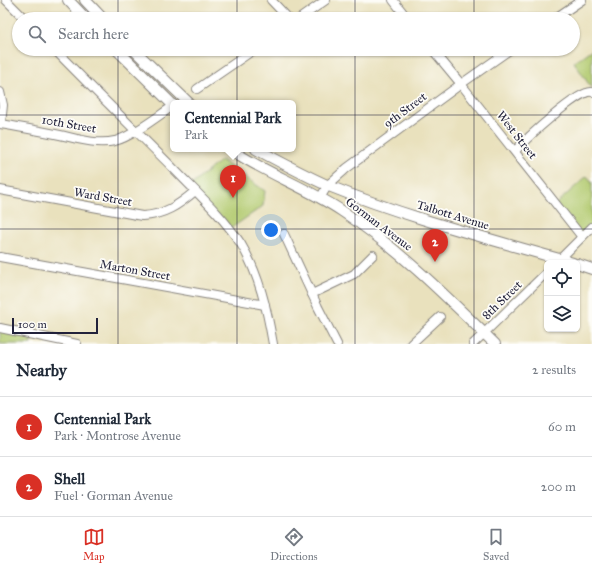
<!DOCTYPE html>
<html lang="en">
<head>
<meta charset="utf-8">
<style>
  body { margin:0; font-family:"IM FELL Great Primer",serif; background:#f6f6f7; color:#1f2937 }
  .controls { position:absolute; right:12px; bottom:12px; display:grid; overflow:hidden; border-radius:6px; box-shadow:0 1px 3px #0004 }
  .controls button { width:36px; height:36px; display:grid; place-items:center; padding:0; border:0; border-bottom:1px solid #e0e1e3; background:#fff; color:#1f2937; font:20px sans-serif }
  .scale { position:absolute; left:12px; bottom:10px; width:86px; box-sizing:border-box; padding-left:4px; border:2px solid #22223b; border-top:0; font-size:11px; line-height:14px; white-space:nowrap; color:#22223b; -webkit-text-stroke:3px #fdfcf7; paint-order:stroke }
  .you { position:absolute; left:271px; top:230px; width:14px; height:14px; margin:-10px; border:3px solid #fff; border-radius:50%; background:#1a73e8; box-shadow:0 0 0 6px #1a73e833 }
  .badge { display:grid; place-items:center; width:26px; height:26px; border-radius:50%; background:#d93025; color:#fff; font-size:13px; font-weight:700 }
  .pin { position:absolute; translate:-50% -33px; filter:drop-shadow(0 1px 2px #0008) }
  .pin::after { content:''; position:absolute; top:21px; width:14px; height:12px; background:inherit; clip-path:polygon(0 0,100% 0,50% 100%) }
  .popup { position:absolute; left:170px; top:100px; width:126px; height:52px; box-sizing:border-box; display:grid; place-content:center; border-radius:6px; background:#fff; filter:drop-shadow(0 1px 3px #0005); font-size:13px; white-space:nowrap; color:#747a83 }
  .popup b { font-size:15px; color:#1f2937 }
  .popup::after { content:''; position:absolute; left:50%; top:100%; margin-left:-8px; border:8px solid transparent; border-top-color:#fff }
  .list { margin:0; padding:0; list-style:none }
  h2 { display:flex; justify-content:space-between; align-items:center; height:52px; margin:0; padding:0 16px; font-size:17px }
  h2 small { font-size:13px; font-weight:400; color:#747a83 }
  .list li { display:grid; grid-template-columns:26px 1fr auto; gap:12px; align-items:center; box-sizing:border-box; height:60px; padding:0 16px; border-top:1px solid #e0e1e3 }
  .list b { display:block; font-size:15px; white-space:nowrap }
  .list p { margin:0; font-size:13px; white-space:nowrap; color:#747a83 }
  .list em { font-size:13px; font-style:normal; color:#747a83 }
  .icon { flex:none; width:22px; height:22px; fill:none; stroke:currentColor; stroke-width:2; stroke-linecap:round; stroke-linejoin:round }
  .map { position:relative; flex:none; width:592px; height:344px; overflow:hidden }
  .search { position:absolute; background:#fff; box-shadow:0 1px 3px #0004; left:12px; right:12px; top:12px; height:44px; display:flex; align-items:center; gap:10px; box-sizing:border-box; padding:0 14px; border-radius:22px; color:#747a83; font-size:15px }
  .sheet { height:172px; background:#fff }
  nav { display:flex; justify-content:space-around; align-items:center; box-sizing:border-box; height:56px; border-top:1px solid #e0e1e3; background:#fff; font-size:11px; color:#747a83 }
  nav a { display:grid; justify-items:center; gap:2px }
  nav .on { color:#d93025 }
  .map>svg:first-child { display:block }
</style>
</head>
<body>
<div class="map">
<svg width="592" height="344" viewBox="0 0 592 344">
  <rect width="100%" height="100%" fill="#fdfcf7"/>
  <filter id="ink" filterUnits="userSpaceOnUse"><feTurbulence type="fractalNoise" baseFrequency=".025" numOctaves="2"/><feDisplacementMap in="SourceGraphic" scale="8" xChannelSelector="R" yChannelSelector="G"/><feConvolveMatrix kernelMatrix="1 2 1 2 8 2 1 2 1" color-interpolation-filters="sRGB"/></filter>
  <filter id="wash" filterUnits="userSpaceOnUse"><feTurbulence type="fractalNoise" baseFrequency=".012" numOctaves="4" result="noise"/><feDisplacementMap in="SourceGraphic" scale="16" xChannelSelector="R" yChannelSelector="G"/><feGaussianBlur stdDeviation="0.9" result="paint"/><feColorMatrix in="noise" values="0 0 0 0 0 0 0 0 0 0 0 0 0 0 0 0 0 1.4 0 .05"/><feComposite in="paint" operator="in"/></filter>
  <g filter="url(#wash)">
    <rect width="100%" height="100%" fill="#e9e1bd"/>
    <g fill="#b2ca70" stroke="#6a7656">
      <path d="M592,49V89L574,62Z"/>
      <path d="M221,160L265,191L263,206L230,229L190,186Z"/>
      <path d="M587,176L592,182V227L582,237L556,204Z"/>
      <path d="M0,329L32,335L31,344H0Z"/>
    </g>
  </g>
  <g filter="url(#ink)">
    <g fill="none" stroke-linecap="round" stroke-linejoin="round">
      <defs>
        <g id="minor">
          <path d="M6,0L25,19"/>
          <path d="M271,0L289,19"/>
          <path d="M393,0L408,19"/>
          <path d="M299,19L326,0"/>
          <path d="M554,19L582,0"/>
          <path d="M54,49C93,89 133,128 172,167C196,192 222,215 241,244C259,274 267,309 273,344"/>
          <path d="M432,49L461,84L582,237"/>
          <path d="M197,89L255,49"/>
          <path d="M0,92L3,105L1,124"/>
          <path d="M0,124C20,127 40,131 60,135C78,139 97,145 115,141C133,136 158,116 173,106"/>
          <path d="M515,151C525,140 579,89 592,92"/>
          <path d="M0,190L142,216C164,215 179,205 195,191"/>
          <path d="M320,198L328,185L347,168L461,84L511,49"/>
          <path d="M284,234L318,307L337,344"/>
          <path d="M0,257L265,305"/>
          <path d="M557,262L592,227"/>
          <path d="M312,294L354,274L373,255"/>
          <path d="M0,328L77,344"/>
          <path d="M411,344L440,317"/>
          <path d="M473,344L547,272"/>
        </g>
        <g id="major">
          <path d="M68,0L86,19"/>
          <path d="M85,0L103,19"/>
          <path d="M116,49L173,105"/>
          <path d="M133,49L189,103"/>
          <path d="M230,149C265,173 306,187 342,211C398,248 447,297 495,344"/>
          <path d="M256,149C280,162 304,175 329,186C408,218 491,239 573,263"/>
          <path d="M577,264L592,269"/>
        </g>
      </defs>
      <use href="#minor" stroke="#86827c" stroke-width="10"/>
      <use href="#major" stroke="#86827c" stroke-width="12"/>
      <use href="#minor" stroke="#fff" stroke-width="8"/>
      <use href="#major" stroke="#fff" stroke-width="10"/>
    </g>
  </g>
  <path fill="none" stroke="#22223b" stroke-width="1" stroke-opacity="0.55" d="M118,0V19M237,0V19M355,0V19M474,0V19M118,49V344M237,49V344M355,49V344M474,49V344M0,115H592M0,229H592"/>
  <g text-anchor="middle" stroke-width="3.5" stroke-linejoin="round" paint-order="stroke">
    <g font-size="12" fill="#22223b" stroke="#fdfcf7">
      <text transform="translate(405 110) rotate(-37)" y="4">9th Street</text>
      <text transform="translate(69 124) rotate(10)" y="4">10th Street</text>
      <text transform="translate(517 135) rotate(52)" y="4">West Street</text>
      <text transform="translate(103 197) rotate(10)" y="4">Ward Street</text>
      <text transform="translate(453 215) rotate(17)" y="4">Talbott Avenue</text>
      <text transform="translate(379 224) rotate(37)" y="4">Gorman Avenue</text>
      <text transform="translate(135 270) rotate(10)" y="4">Marton Street</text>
      <text transform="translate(502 300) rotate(-44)" y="4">8th Street</text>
    </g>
  </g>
</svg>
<div class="controls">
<button><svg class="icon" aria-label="locate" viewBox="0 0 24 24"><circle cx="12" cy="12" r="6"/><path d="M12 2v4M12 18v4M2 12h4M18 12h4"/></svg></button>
<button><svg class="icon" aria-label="layers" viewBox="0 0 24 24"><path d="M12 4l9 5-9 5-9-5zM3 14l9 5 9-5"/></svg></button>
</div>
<div class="scale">100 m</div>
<div class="you"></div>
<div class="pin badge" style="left:233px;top:198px">1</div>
<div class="popup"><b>Centennial Park</b>Park</div>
<div class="pin badge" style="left:435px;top:262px">2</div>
<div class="search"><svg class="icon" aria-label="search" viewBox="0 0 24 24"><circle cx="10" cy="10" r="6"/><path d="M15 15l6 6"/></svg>Search here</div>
</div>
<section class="sheet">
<h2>Nearby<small>2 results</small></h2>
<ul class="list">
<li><span class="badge">1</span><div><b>Centennial Park</b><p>Park · Montrose Avenue</p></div><em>60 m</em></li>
<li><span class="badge">2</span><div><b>Shell</b><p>Fuel · Gorman Avenue</p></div><em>200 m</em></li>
</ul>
</section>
<nav>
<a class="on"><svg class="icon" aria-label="map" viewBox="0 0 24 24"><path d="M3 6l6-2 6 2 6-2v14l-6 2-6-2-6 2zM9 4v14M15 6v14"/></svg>Map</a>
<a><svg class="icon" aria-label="directions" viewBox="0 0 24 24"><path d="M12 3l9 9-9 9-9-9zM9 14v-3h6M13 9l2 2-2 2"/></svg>Directions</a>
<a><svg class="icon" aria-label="saved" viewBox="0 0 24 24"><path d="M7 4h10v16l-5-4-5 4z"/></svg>Saved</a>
</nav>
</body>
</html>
